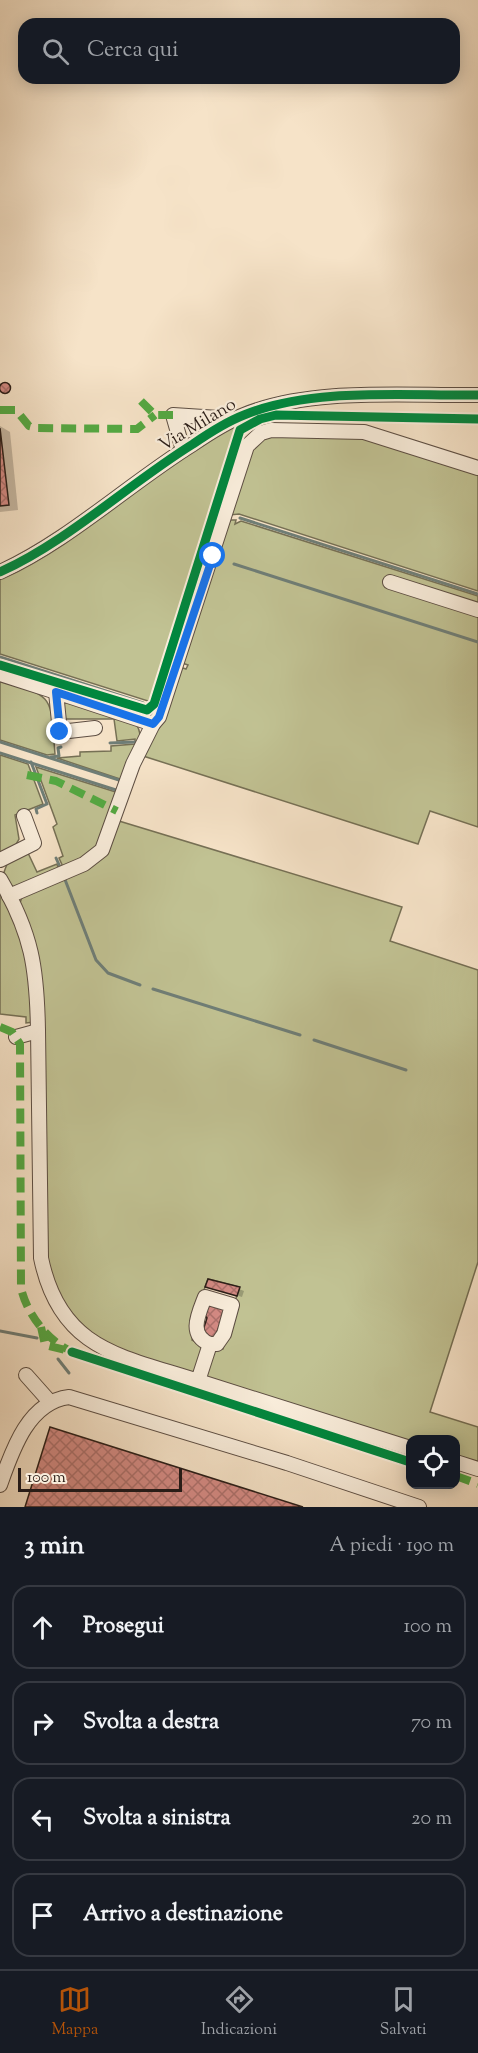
<!DOCTYPE html>
<html lang="it">
<head>
<meta charset="utf-8">
<style>
  body { margin:0; font-family:"Sorts Mill Goudy",serif; background:#242831; color:#f1f3f6 }
  .controls { position:absolute; right:18px; bottom:18px; display:grid; overflow:hidden; border-radius:12px; box-shadow:0 3px 15px #0003 }
  .controls button { width:54px; height:54px; display:grid; place-items:center; padding:0; border:0; border-bottom:2px solid #363941; background:#171b24; color:#f1f3f6; font:30px sans-serif }
  .scale { position:absolute; left:18px; bottom:15px; width:164px; box-sizing:border-box; padding-left:6px; border:3px solid #2a1d17; border-top:0; font-size:16px; line-height:21px; white-space:nowrap; color:#2a1d17; -webkit-text-stroke:4px #f9eddb; paint-order:stroke }
  .stop { position:absolute; width:18px; height:18px; margin:-14px; border:4px solid #1a73e8; border-radius:50%; background:#fff }
  .stop.end { background:#1a73e8; border-color:#fff; box-shadow:0 2px 6px #0008 }
  .list { margin:0; padding:0; list-style:none }
  h2 { display:flex; justify-content:space-between; align-items:center; height:78px; margin:0; padding:0 24px; font-size:26px }
  h2 small { font-size:20px; font-weight:400; color:#9ea1a6 }
  .list li { display:grid; grid-template-columns:39px 1fr auto; gap:18px; align-items:center; box-sizing:border-box; height:84px; margin:0 12px 12px; padding:0 12px; border:2px solid #363941; border-radius:18px }
  .list b { display:block; font-size:22px; white-space:nowrap }
  .list em { font-size:20px; font-style:normal; color:#9ea1a6 }
  .icon { flex:none; width:33px; height:33px; fill:none; stroke:currentColor; stroke-width:2; stroke-linecap:round; stroke-linejoin:round }
  .map { position:relative; flex:none; width:478px; height:1507px; overflow:hidden }
  .search { position:absolute; background:#171b24; box-shadow:0 3px 15px #0003; left:18px; right:18px; top:18px; height:66px; display:flex; align-items:center; gap:15px; box-sizing:border-box; padding:0 21px; border-radius:18px; color:#9ea1a6; font-size:22px }
  .sheet { height:462px; background:#171b24 }
  nav { display:flex; justify-content:space-around; align-items:center; box-sizing:border-box; height:84px; border-top:2px solid #363941; background:#171b24; font-size:16px; color:#9ea1a6 }
  nav a { display:grid; justify-items:center; gap:3px }
  nav .on { color:#b45309 }
  .map>svg:first-child { display:block }
</style>
</head>
<body>
<div class="map">
<svg width="478" height="1507" viewBox="0 0 478 1507">
  <defs>
    <pattern id="building-cross-hatch" width="8" height="8" patternUnits="userSpaceOnUse" patternTransform="scale(1.5)"><rect width="8" height="8" fill="#d48a84"/><path d="M0 0l8 8M0 8l8-8" fill="none" stroke="#ac706b"/></pattern>
  </defs>
  <rect width="100%" height="100%" fill="#f6e3c8"/>
  <filter id="stains"><feTurbulence type="fractalNoise" baseFrequency=".00333" numOctaves="4"/><feColorMatrix values="0 0 0 0 .2 0 0 0 0 .09 0 0 0 0 .02 0 0 0 .5 -.17"/></filter>
  <radialGradient id="worn" r=".72"><stop offset=".6" stop-color="#630" stop-opacity="0"/><stop offset="1" stop-color="#630" stop-opacity=".3"/></radialGradient>
  <g fill="#c1c293" stroke="#767055" stroke-width="1.5">
    <path d="M238,425L239,429L156,697L151,702L0,654V576L226,429Z"/>
    <path d="M278,435L365,437L478,472V591L239,514L230,515L250,452L257,441Z"/>
    <path d="M231,520H236L235,524L241,521L478,596V827L430,811L418,844L140,755L159,727L180,667L186,669L188,665L182,663L227,523Z"/>
    <path d="M0,679C57,698 50,696 55,754L47,755L0,740Z"/>
    <path d="M69,701L134,722C150,738 130,765 122,783L119,782L120,779L57,758L80,756V752L111,751V746L135,744V739L117,741L114,719H65L63,704Z"/>
    <path d="M0,755L28,764L43,804L15,815L19,839L15,846L0,854Z"/>
    <path d="M36,767L119,793L101,847L64,869L59,858L63,856L53,827L57,824Z"/>
    <path d="M119,821L402,907L390,941L478,970V1262L430,1412L478,1427V1466L456,1459V1440H410V1445L208,1379L204,1372L216,1348L223,1349L239,1287L208,1279L196,1312L192,1340L204,1346L196,1372L190,1374L122,1352L73,1322L47,1270L42,995L20,903L22,897L82,868Z"/>
    <path d="M28,853L37,872L57,864L59,871L14,887L8,884L3,875L7,864Z"/>
    <path d="M0,888L27,948L34,1022L26,1023V1017L0,1014Z"/>
  </g>
  <g fill="#0003">
    <path d="M2,386L9,387L10,392L2,391Z"/>
    <path d="M0,426L10,432L18,510L0,512Z"/>
    <path d="M207,1286L239,1289L244,1291L242,1297Z"/>
  </g>
  <g fill="none" stroke-linecap="round" stroke-linejoin="round">
    <g stroke="#6f7e77" stroke-width="3">
      <path d="M240,518L478,594"/>
      <path d="M234,564L478,642"/>
      <path d="M0,657L143,703"/>
      <path d="M0,742L119,780"/>
      <path d="M110,743L135,742"/>
      <path d="M0,753L116,790"/>
      <path d="M51,757L59,756L58,748L61,747"/>
      <path d="M31,762L47,804L36,809L37,813"/>
      <path d="M56,858L61,869"/>
      <path d="M64,877L96,960L108,973L140,985"/>
      <path d="M153,989L300,1035"/>
      <path d="M314,1040L406,1070"/>
      <path d="M0,1331L37,1338"/>
      <path d="M58,1359L69,1373"/>
    </g>
  </g>
  <g fill="url(#building-cross-hatch)" stroke="#2a1d17" stroke-width="1.5">
    <circle cx="5" cy="388" r="5.5"/>
    <path d="M0,428L9,505L0,506Z"/>
    <path d="M208,1279L240,1287L237,1296L205,1287Z"/>
    <path d="M207,1304L221,1305L225,1311L214,1340L201,1337L207,1318L203,1313Z"/>
    <path d="M50,1427L303,1507H25Z"/>
  </g>
  <g fill="none" stroke-linecap="round" stroke-linejoin="round">
    <defs>
      <g id="minor">
        <path d="M183,450L173,415L234,419"/>
        <path d="M0,572C67,542 130,483 193,444C209,433 226,422 244,415C312,387 405,396 478,395"/>
        <path d="M390,582L478,610"/>
        <path d="M0,674L56,692"/>
        <path d="M95,728L60,732L56,692L153,724L159,717L247,446L261,433L271,430L364,432L478,468"/>
        <path d="M0,860L34,843L24,816"/>
        <path d="M0,879C32,934 37,968 38,1031L16,1037"/>
        <path d="M9,896L84,864L102,850L133,764L153,724"/>
        <path d="M38,1031L41,1258C60,1350 121,1356 198,1381L210,1344H217L224,1334L232,1305L205,1297C198,1315 188,1335 210,1344"/>
        <path d="M26,1375L50,1402"/>
        <path d="M198,1381L410,1448"/>
        <path d="M456,1462L478,1469"/>
        <path d="M0,1485C12,1451 28,1402 69,1397L287,1463L419,1507"/>
      </g>
    </defs>
    <use href="#minor" stroke="#5d4e43" stroke-width="16"/>
    <use href="#minor" stroke="#f9eddb" stroke-width="14"/>
    <g stroke="#53a942" stroke-width="8" stroke-dasharray="15 8" stroke-linecap="butt">
      <path d="M141,401L155,415H173"/>
      <path d="M0,410H16L29,426L37,428L137,429L155,415"/>
      <path d="M27,775L56,781L117,811"/>
      <path d="M0,1027L12,1032L20,1044L21,1288C26,1311 45,1338 67,1349"/>
      <path d="M41,1327L45,1345L77,1353"/>
      <path d="M456,1476L478,1484"/>
    </g>
    <defs>
      <g id="cycleway">
        <path d="M0,572C67,542 130,483 193,444C209,433 226,422 244,415C312,387 405,396 478,395"/>
        <path d="M0,665L147,710L154,704L240,430L260,419L276,415L478,419"/>
        <path d="M72,1352L410,1462"/>
      </g>
    </defs>
    <use href="#cycleway" stroke="#f9eddb" stroke-width="13"/>
    <use href="#cycleway" stroke="#00873e" stroke-width="9"/>
  </g>
  <g fill="none" stroke-linecap="round" stroke-linejoin="round">
    <path stroke="#1a73e8" stroke-width="8" d="M60,732L56,692L153,724L159,717L213,556"/>
  </g>
  <g text-anchor="middle" stroke-width="4.5" stroke-linejoin="round" paint-order="stroke">
    <g font-size="18" fill="#2a1d17" stroke="#f9eddb">
      <text transform="translate(197 424) rotate(-31)" y="6">Via Milano</text>
    </g>
  </g>
  <rect width="100%" height="100%" filter="url(#stains)"/>
  <rect width="100%" height="100%" fill="url(#worn)"/>
</svg>
<div class="controls">
<button><svg class="icon" aria-label="locate" viewBox="0 0 24 24"><circle cx="12" cy="12" r="6"/><path d="M12 2v4M12 18v4M2 12h4M18 12h4"/></svg></button>
</div>
<div class="scale">100 m</div>
<div class="stop" style="left:213px;top:556px"></div>
<div class="stop end" style="left:60px;top:732px"></div>
<div class="search"><svg class="icon" aria-label="search" viewBox="0 0 24 24"><circle cx="10" cy="10" r="6"/><path d="M15 15l6 6"/></svg>Cerca qui</div>
</div>
<section class="sheet">
<h2>3 min<small>A piedi · 190 m</small></h2>
<ul class="list">
<li><svg class="icon" aria-label="ahead" viewBox="0 0 24 24"><path d="M12 20V5M6 11l6-6 6 6"/></svg><div><b>Prosegui</b></div><em>100 m</em></li>
<li><svg class="icon" aria-label="right" viewBox="0 0 24 24"><path d="M7 20v-9h11M14 6l5 5-5 5"/></svg><div><b>Svolta a destra</b></div><em>70 m</em></li>
<li><svg class="icon" aria-label="left" viewBox="0 0 24 24"><path d="M17 20v-9H6M10 6l-5 5 5 5"/></svg><div><b>Svolta a sinistra</b></div><em>20 m</em></li>
<li><svg class="icon" aria-label="arrive" viewBox="0 0 24 24"><path d="M6 21V4h12l-3 4 3 4H6"/></svg><div><b>Arrivo a destinazione</b></div></li>
</ul>
</section>
<nav>
<a class="on"><svg class="icon" aria-label="map" viewBox="0 0 24 24"><path d="M3 6l6-2 6 2 6-2v14l-6 2-6-2-6 2zM9 4v14M15 6v14"/></svg>Mappa</a>
<a><svg class="icon" aria-label="directions" viewBox="0 0 24 24"><path d="M12 3l9 9-9 9-9-9zM9 14v-3h6M13 9l2 2-2 2"/></svg>Indicazioni</a>
<a><svg class="icon" aria-label="saved" viewBox="0 0 24 24"><path d="M7 4h10v16l-5-4-5 4z"/></svg>Salvati</a>
</nav>
</body>
</html>
